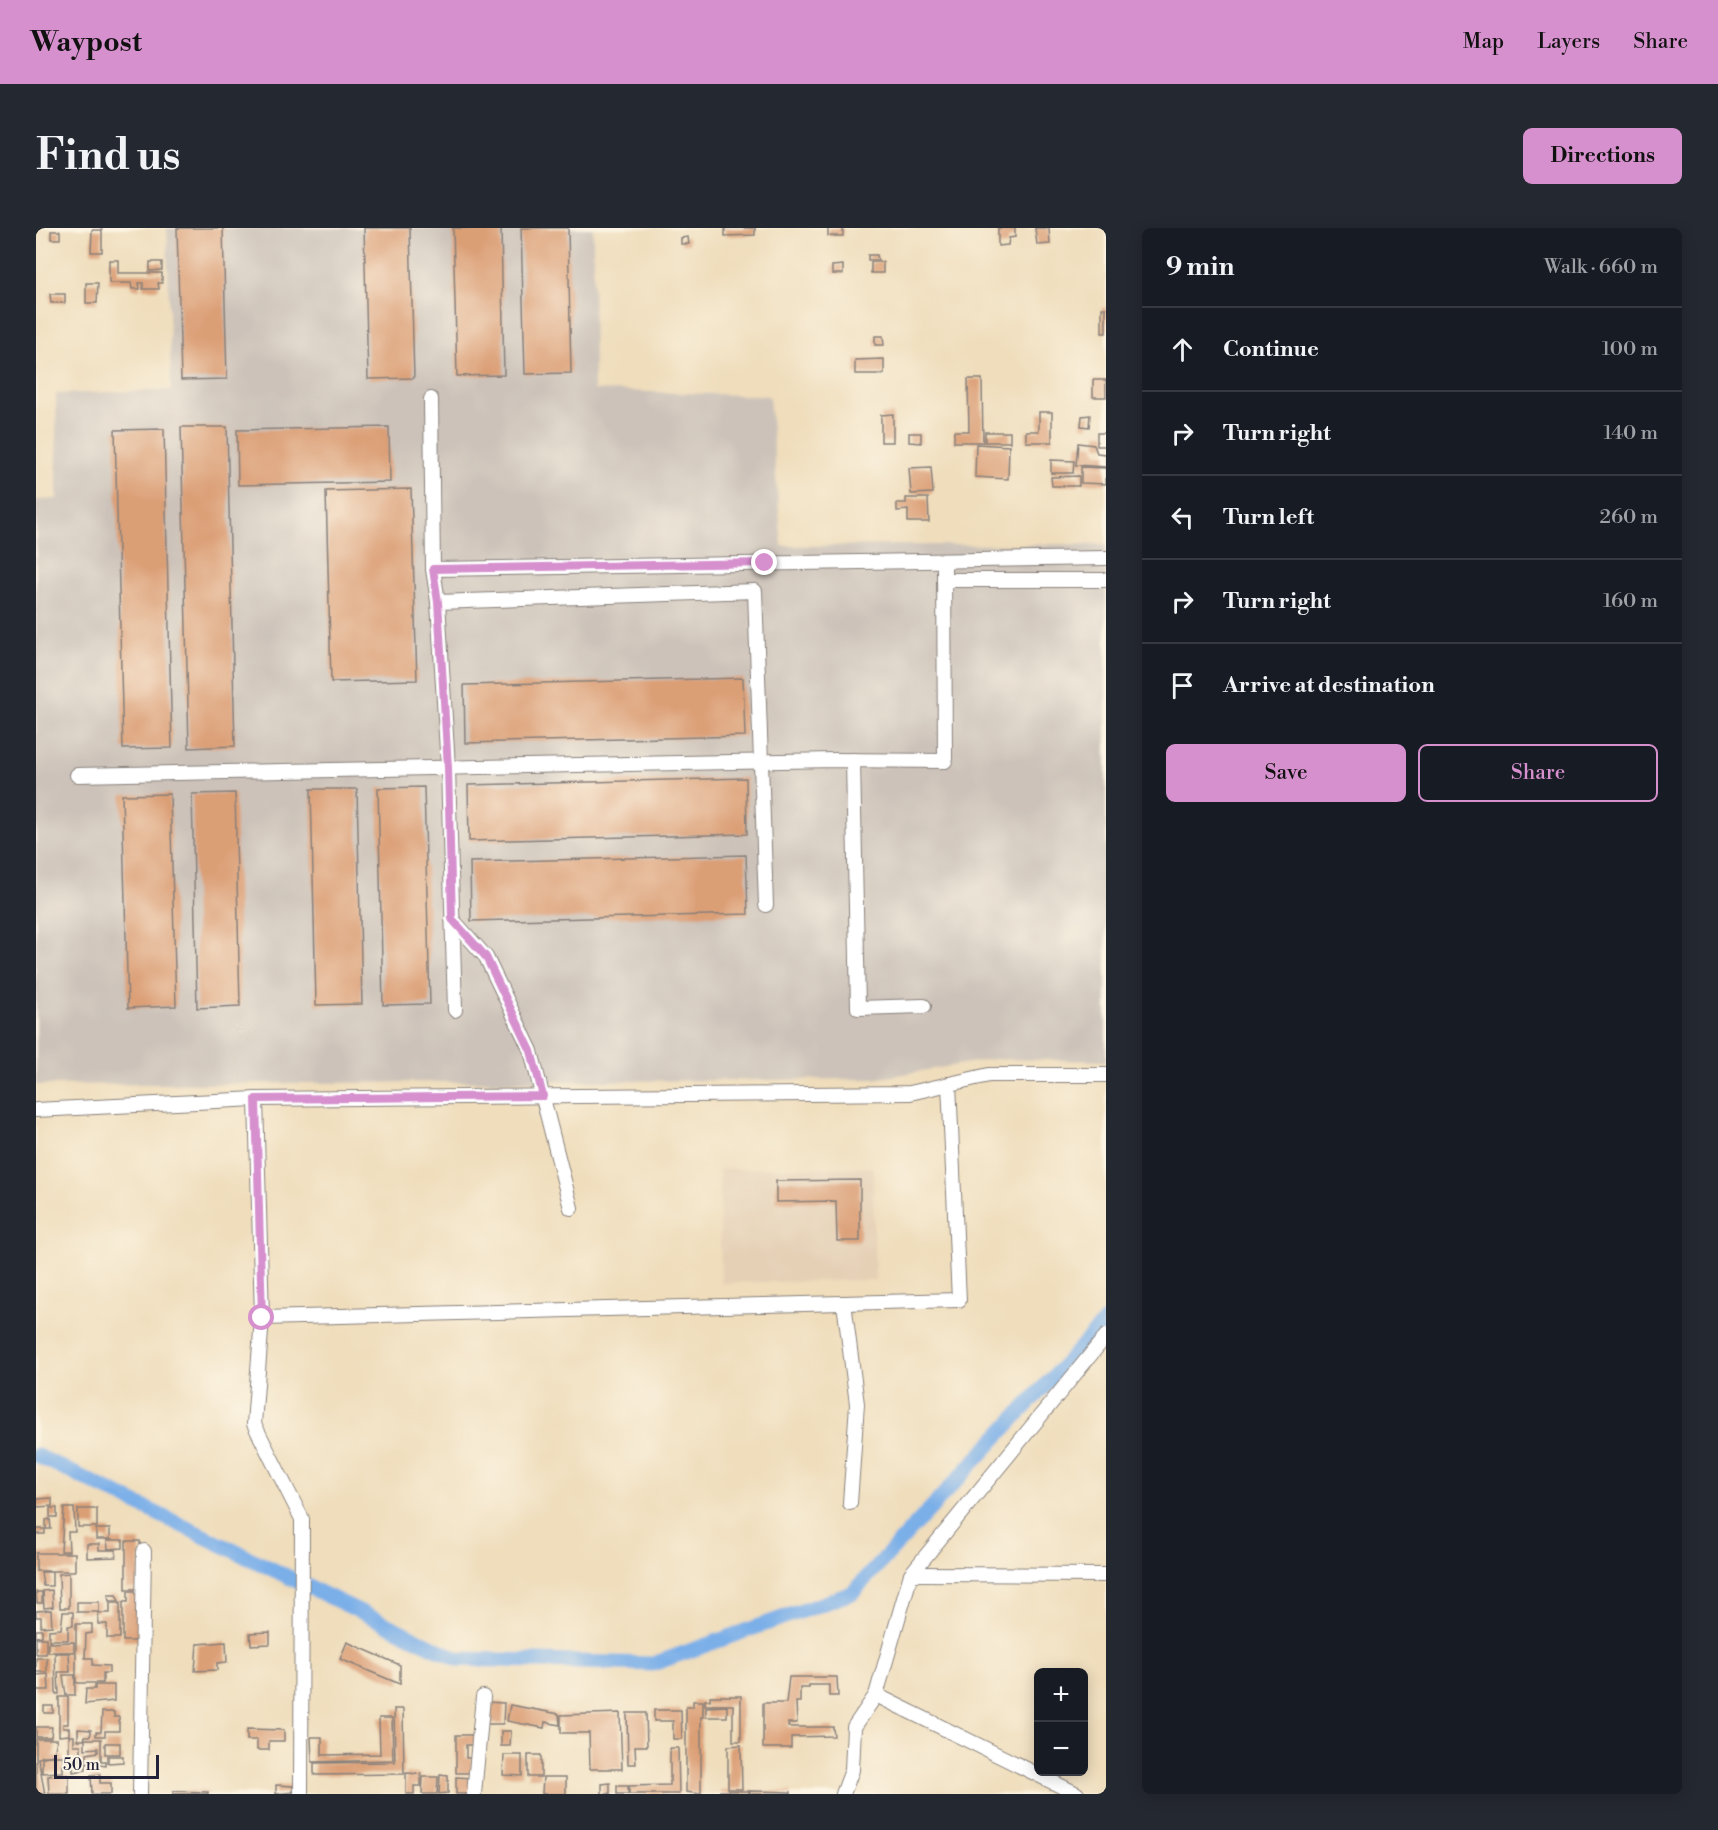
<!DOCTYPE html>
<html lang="en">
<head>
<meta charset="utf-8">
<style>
  body { margin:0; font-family:"Libre Bodoni",serif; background:#242831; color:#f1f3f6 }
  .controls { position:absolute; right:18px; bottom:18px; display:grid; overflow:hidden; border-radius:9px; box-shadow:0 3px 15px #0003 }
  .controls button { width:54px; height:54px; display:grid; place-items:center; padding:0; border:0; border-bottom:2px solid #363941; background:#171b24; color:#f1f3f6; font:30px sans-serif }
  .scale { position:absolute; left:18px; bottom:15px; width:105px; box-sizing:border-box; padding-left:6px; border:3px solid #22223b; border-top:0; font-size:16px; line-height:21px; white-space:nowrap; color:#22223b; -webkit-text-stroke:4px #fcf5e5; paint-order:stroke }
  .stop { position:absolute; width:18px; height:18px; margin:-14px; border:4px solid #d690ce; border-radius:50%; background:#fff }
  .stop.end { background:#d690ce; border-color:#fff; box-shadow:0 2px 6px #0008 }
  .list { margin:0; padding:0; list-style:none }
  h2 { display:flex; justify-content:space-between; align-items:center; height:78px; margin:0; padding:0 24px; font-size:26px }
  h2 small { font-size:20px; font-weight:400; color:#9ea1a6 }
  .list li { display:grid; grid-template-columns:39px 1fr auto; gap:18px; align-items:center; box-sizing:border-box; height:84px; padding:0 24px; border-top:2px solid #363941 }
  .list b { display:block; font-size:22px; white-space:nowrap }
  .list em { font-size:20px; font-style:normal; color:#9ea1a6 }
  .actions { display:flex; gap:12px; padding:18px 24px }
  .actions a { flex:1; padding:14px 0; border:2px solid #d690ce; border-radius:9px; text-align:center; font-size:21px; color:#d690ce }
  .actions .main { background:#d690ce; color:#111 }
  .icon { flex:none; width:33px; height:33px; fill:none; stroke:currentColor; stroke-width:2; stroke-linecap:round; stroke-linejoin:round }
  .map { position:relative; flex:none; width:1070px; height:1566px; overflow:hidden; border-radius:9px }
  header { display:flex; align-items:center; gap:36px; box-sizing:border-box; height:84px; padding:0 30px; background:#d690ce; color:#111 }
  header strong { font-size:28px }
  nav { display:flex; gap:33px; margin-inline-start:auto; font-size:21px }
  .intro { display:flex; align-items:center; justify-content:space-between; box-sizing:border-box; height:144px; padding:0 36px }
  h1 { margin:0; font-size:42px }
  .button { padding:15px 27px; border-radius:9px; background:#d690ce; color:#111; font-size:21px; font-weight:700 }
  main { display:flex; gap:36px; padding:0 36px }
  aside { flex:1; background:#171b24; border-radius:9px; box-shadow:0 3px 15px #0003 }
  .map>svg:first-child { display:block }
</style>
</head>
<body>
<header>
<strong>Waypost</strong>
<nav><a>Map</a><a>Layers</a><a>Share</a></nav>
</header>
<div class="intro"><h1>Find us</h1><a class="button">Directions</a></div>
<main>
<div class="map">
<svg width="1070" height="1566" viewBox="0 0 1070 1566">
  <rect width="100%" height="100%" fill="#fcf5e5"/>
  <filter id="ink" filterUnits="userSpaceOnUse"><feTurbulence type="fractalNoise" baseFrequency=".0167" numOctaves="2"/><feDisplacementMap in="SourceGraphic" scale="12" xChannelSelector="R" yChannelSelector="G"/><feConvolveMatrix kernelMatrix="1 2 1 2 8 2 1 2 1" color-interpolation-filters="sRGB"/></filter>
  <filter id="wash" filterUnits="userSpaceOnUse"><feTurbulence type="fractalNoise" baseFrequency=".008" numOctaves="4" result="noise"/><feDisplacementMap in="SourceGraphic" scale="24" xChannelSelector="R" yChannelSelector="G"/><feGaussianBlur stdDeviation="1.35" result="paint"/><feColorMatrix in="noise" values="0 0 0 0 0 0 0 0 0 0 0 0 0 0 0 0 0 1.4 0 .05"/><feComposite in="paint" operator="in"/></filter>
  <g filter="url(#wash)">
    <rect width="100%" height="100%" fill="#efddbb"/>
    <path fill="#e5d0b6" d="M837,939L839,1052L685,1055L683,941Z"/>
    <path fill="#ccc2b9" d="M131,0H557L558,162L733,168L746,318L1070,316V833L957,831L838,851L0,857V272L21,271L20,166L135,162Z"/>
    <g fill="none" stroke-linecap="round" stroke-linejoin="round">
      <path stroke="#7aafe8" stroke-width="15" d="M0,1227L422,1431L617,1436L816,1365L1070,1092"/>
    </g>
    <g id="blocks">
      <g fill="#db9f76">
        <path d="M141,0H187L191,151L145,152Z"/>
        <path d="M328,0H374L378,150L332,151Z"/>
        <path d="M417,0H465L468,147L421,148Z"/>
        <path d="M485,0H532L535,145L489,146Z"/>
        <path d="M689,0H719V7L689,8Z"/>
        <rect x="792" y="0" width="15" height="8"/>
        <path d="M962,0H979V9L973,10L972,17L962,18Z"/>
        <path d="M999,0H1013L1014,16L1001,17Z"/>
        <path d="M56,2H66V24H55Z"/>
        <rect x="15" y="3" width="9" height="8"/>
        <path d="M652,9L653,16H645V10Z"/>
        <path d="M832,27H841L842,32H832Z"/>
        <path d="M73,32H82V45H126V55H122L123,61H107V55H103L104,61H96L95,55H73Z"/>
        <path d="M114,34H126V42L114,43Z"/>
        <rect x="835" y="34" width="12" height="11"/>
        <path d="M807,37V46H796V38Z"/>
        <path d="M50,55H62L61,75H50Z"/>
        <path d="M14,66H29V75H15Z"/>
        <rect x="1066" y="80" width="4" height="25"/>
        <path d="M839,108H847L848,117H839Z"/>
        <path d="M848,131V146H819V132Z"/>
        <path d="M932,151H946L947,214H918V203H933Z"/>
        <rect x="1057" y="152" width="13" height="17"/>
        <path d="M1003,184H1016V214H990V203H1003Z"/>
        <path d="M857,186V214H845V187Z"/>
        <path d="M1054,187L1053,199L1045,198L1046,188Z"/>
        <path d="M145,199H191L199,518L153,520Z"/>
        <path d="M353,199L354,254L202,257L201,202Z"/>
        <path d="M128,201L136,520L87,521L79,202Z"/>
        <rect x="949" y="204" width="25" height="10"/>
        <path d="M873,205H885V215L873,214Z"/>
        <rect x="1061" y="205" width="9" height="13"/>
        <path d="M1042,215L1058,217L1061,225L1070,226V239L1040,237Z"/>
        <path d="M940,216L973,218L972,251L939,249Z"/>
        <path d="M1015,232L1038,233L1037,245H1015Z"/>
        <path d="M895,239L897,265L875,266L873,240Z"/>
        <path d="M1045,239L1070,240V256L1045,255Z"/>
        <path d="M1043,248V258H1016L1015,249Z"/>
        <path d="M375,261L381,452L295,454L290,263Z"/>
        <path d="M870,270H892L893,294H872V282L861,283V275H870Z"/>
        <path d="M707,450L709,508L429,515L428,457Z"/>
        <path d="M710,550L711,606L433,613L432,557Z"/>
        <path d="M388,559L394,776L347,777L342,560Z"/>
        <path d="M275,561H321L326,776L280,777Z"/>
        <path d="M199,565L204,778L161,780L156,566Z"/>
        <path d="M134,566L140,778L92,780L86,567Z"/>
        <path d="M710,627L712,686L435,693L434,634Z"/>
        <path d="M824,952V1013H801L800,973L740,974V953Z"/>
        <path d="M16,1270V1278L1,1279V1271Z"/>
        <rect x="14" y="1280" width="7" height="9"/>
        <path d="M28,1280H38L39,1304H32L33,1323H25Z"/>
        <rect x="42" y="1281" width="19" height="18"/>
        <path d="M14,1291L15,1301H10V1292Z"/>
        <rect x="0" y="1301" width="9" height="5"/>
        <rect x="60" y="1301" width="14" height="10"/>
        <path d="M71,1312H87V1320L72,1321Z"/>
        <rect x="90" y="1313" width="14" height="48"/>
        <path d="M51,1316H63V1322H80V1329L51,1330Z"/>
        <rect x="0" y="1325" width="39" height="18"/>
        <path d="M5,1344H16V1358H7Z"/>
        <path d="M33,1345V1380H24L23,1346Z"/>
        <path d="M16,1362L17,1379L8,1380L7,1363Z"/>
        <path d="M92,1363H103L104,1413H87V1374H92Z"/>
        <path d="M0,1364H6V1375H1Z"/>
        <path d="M72,1367H80L83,1373H73Z"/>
        <rect x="41" y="1374" width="22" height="10"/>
        <path d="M74,1375H84V1410H71V1396H62V1385H74Z"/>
        <path d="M15,1382L16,1398L5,1399V1389H0V1383Z"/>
        <path d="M27,1384H37V1398H32V1412H13V1402L25,1401Z"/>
        <path d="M40,1396H56V1405L50,1406L49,1430H57V1437L73,1438V1445H67V1455H40Z"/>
        <path d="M0,1402H6V1408L0,1409Z"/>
        <path d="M234,1404V1416L215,1417L214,1405Z"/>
        <rect x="0" y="1410" width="10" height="16"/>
        <path d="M38,1414V1424H12V1415Z"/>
        <path d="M190,1414L191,1434L181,1435V1442L159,1443L161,1416Z"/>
        <path d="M311,1414L364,1437V1456L304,1431Z"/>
        <path d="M19,1425H33L34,1444H22L23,1466H20Z"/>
        <rect x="0" y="1430" width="11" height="14"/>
        <path d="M12,1446L13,1462H0V1447Z"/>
        <path d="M27,1447H39V1467H30Z"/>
        <path d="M753,1449H801L802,1468H793V1457H773V1460H764V1474H760L761,1495H752V1499H797L798,1508L755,1509V1520H727V1475H750Z"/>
        <path d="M59,1457H78V1473L49,1476L50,1461H59Z"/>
        <path d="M674,1468H705V1513H697V1477H669V1472H674Z"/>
        <path d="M23,1469H32V1496H27V1500H33V1507L23,1508Z"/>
        <path d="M657,1473H667V1489H665V1566L650,1564V1479H657Z"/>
        <path d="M450,1474L468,1475L467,1496H449Z"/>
        <path d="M474,1477L523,1486L524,1497L509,1494L508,1500L471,1493Z"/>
        <rect x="8" y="1478" width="9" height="7"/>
        <path d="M691,1478V1489H670V1479Z"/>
        <path d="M358,1481H367L368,1546L278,1547V1535L359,1534Z"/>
        <path d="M618,1482H645L646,1511H637V1493H618Z"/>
        <path d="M66,1484H78V1489H83V1503H69V1508H60V1504H65Z"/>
        <path d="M584,1485L586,1541H554L553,1505H525V1487Z"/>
        <path d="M591,1485H610L611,1518H599L600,1536H592Z"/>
        <path d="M343,1490H356L357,1532L276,1534L275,1509H286V1527L344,1526Z"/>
        <path d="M0,1499H16L15,1509H0Z"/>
        <path d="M42,1501L55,1502V1505L54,1508H49L48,1512H42Z"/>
        <path d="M211,1501L248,1502V1513H233V1522H221V1512H211Z"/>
        <path d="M465,1503H475L474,1518H465Z"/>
        <path d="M420,1507H440V1517H430V1530H436V1545H420Z"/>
        <path d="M33,1508H38V1517H45V1530H33Z"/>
        <path d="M0,1511H21L18,1527L2,1530L9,1566H0Z"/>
        <path d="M49,1511H65V1533H70V1538L56,1536V1533L51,1536V1526L62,1524V1520L49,1521Z"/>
        <rect x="69" y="1515" width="15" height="11"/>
        <path d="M705,1517L706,1561H692V1518Z"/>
        <path d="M634,1520H642L643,1566H593V1558L634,1557Z"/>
        <path d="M468,1527H486V1548L467,1547Z"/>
        <rect x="492" y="1527" width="13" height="22"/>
        <path d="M6,1528H27V1544L6,1545Z"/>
        <path d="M72,1528H87V1534L72,1535Z"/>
        <path d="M32,1531H50V1542L37,1544V1536L32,1535Z"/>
        <path d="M370,1545L385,1546V1558H378V1566H370Z"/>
        <path d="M64,1546V1555H75V1566H56L55,1547Z"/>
        <path d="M33,1547V1566H13L12,1548Z"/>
        <path d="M404,1547L412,1548V1565L403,1566Z"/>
        <path d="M387,1549H402L401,1566H386Z"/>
        <path d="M420,1549L436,1550V1566H420Z"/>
        <path d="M507,1549H530V1566H506Z"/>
        <path d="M574,1555V1566H566V1556Z"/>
        <path d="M240,1557L257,1558V1564L240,1566Z"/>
        <rect x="581" y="1558" width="11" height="8"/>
        <path d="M137,1563L172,1564V1566H137Z"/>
        <rect x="684" y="1563" width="29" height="3"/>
        <path d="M714,1563L755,1564V1566H714Z"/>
      </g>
    </g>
  </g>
  <g filter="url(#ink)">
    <use href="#blocks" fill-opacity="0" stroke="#88807b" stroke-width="1.5"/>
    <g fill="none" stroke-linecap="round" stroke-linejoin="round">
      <defs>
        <g id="street">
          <path d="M395,171L397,341L402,374L412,540L419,782"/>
          <path d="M397,341L1070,330"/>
          <path d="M908,352H1070"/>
          <path d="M402,374L719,363L730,677"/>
          <path d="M817,532L822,780L888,778"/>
          <path d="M41,547L799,532L909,533L908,333"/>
          <path d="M416,691L450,729L495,823L535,980"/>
          <path d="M220,871L226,1090L218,1196L266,1291L265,1566"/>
          <path d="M0,882L220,871L874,865L953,847H1070"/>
          <path d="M808,1075L821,1176L814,1275"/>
          <path d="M226,1090L923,1072L913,856"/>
          <path d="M875,1346L1070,1347"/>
          <path d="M840,1467L1041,1566"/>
          <path d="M104,1566L108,1323"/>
          <path d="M438,1566L447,1469"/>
          <path d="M807,1566L816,1542L818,1499L840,1467L875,1346L1070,1108"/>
        </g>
      </defs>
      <use href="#street" stroke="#88807b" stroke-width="16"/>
      <use href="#street" stroke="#fff" stroke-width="14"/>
    </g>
  </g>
  <g fill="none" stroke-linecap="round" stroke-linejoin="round" filter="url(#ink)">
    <path stroke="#d690ce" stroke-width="8" d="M226,1090L220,871L507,868L495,823L450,729L416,691L412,540L402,374L397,341L729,335"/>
  </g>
</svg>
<div class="controls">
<button>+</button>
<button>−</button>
</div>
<div class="scale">50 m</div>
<div class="stop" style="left:226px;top:1090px"></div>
<div class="stop end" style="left:729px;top:335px"></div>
</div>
<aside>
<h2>9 min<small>Walk · 660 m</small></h2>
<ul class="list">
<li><svg class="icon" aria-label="ahead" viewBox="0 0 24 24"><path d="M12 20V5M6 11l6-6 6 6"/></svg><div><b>Continue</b></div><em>100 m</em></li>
<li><svg class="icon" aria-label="right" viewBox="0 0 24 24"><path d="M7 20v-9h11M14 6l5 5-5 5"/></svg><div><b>Turn right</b></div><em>140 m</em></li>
<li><svg class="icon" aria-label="left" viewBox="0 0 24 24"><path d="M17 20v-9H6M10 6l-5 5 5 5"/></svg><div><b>Turn left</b></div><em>260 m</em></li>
<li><svg class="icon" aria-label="right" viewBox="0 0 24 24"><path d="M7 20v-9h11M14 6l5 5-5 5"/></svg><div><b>Turn right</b></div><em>160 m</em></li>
<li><svg class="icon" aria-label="arrive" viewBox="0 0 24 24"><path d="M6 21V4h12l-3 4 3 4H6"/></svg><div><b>Arrive at destination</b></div></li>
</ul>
<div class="actions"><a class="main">Save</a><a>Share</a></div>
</aside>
</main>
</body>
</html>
